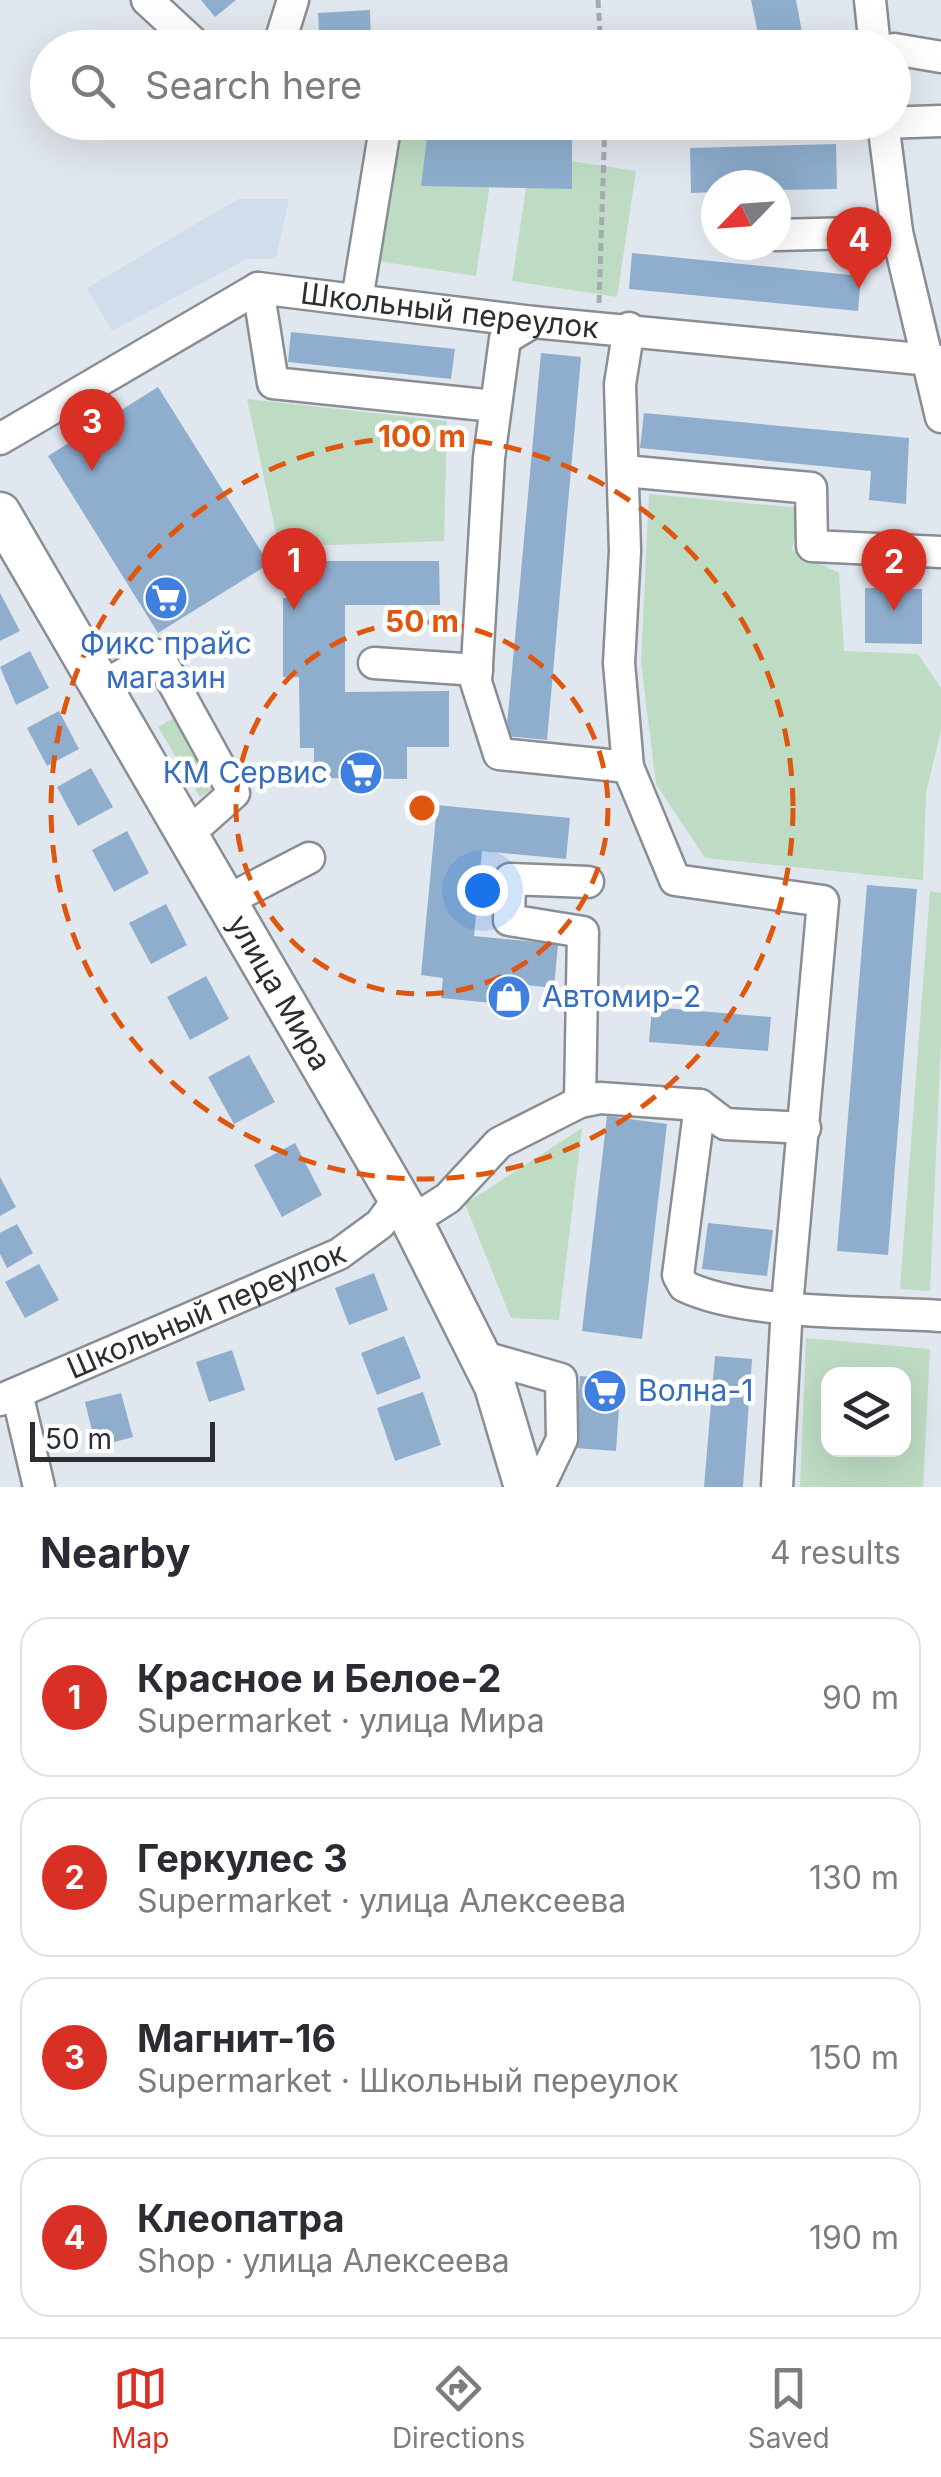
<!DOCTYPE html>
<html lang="en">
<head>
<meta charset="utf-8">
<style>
  body { margin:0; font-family:Inter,sans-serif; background:#f7f7f7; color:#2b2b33 }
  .controls { position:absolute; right:30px; bottom:30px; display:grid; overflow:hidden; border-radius:20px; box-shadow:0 10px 40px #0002 }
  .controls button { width:90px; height:90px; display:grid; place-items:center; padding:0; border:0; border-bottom:2px solid #e1e1e2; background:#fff; color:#2b2b33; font:50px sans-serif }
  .compass { position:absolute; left:701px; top:170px; width:90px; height:90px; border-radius:50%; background:#fff; box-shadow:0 10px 40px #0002; rotate:245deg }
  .scale { position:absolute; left:30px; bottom:25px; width:185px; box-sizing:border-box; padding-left:10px; border:5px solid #2c2e31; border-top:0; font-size:28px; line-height:35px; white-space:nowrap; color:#2c2e31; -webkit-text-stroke:8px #fff; paint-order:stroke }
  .you { position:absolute; left:482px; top:890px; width:35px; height:35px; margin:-25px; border:8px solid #fff; border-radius:50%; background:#1a73e8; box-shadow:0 0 0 15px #1a73e833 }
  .badge { display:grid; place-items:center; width:65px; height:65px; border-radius:50%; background:#d93025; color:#fff; font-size:32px; font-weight:700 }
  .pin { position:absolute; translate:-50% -82px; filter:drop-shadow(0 2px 5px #0008) }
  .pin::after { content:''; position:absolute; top:52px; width:35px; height:30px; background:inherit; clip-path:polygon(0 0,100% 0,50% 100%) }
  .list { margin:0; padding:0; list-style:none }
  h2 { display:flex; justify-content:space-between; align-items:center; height:130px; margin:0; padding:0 40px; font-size:42px }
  h2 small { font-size:32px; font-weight:400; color:#7c7c81 }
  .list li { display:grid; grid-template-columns:65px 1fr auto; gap:30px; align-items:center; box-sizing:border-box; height:160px; margin:0 20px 20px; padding:0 20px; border:2px solid #e1e1e2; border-radius:30px }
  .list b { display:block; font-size:38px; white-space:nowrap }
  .list p { margin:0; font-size:32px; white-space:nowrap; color:#7c7c81 }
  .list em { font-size:32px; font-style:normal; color:#7c7c81 }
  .icon { flex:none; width:55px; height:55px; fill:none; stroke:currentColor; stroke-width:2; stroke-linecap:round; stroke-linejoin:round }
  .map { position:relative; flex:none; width:941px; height:1487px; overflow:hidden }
  .search { position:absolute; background:#fff; box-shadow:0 10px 40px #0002; left:30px; right:30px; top:30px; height:110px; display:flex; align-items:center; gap:25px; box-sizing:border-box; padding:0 35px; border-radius:55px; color:#7c7c81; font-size:38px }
  .sheet { height:850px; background:#fff }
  nav { display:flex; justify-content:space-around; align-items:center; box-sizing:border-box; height:140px; border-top:2px solid #e1e1e2; background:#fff; font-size:28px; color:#7c7c81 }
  nav a { display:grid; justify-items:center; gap:5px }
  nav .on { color:#d93025 }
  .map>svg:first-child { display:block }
</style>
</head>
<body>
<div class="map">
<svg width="941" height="1487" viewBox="0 0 941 1487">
  <rect width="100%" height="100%" fill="#e1e7ee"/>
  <path fill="#d1ddea" d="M238,199H289L276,259H247L112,331L87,288Z"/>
  <g fill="#bedcc4" fill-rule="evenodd">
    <path d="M390,134L495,150L476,276L371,260Z"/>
    <path d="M531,155L636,171L617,297L512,281Z"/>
    <path d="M247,399L447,421L444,541L279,547Z"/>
    <path d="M649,494L800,508L792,550L839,573L844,651L918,654L941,688V730L926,793L923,880L705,858L656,784L641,663Z"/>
    <path d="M179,715L221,784L200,797L158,727Z"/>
    <path d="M930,891L941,893V1043L930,1291L900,1289Z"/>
    <path d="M582,1128L559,1320L511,1318L465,1204Z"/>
    <path d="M806,1338L930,1349L923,1487H800ZM828,1374H904V1450H828Z"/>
  </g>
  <g fill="#8faece">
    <path d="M201,0H236L215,17Z"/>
    <path d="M751,0H796L805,48H761Z"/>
    <path d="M370,10L371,48H320L318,13Z"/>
    <path d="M429,122H572V189L421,186Z"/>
    <path d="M836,144L837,189L776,190V185H716V192L691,193L690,148Z"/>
    <path d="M632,253L861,276L858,311L629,289Z"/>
    <path d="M291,332L455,349L451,379L288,362Z"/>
    <path d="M541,353L581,357L547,740L506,736Z"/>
    <path d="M158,387L269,564L158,633L48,456Z"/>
    <path d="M644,413L909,438L906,504L869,500L871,471L640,448Z"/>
    <path d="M298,561H439L440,605H345V692L449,691V747H407V779L314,778V748H300L299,677H283V598H299Z"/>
    <path d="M865,588L922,589V644L865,643Z"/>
    <path d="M0,593L20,631L0,641Z"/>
    <path d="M30,651L49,688L16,705L0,667Z"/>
    <path d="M59,711L79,749L47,766L27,728Z"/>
    <path d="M91,768L113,807L78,826L57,787Z"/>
    <path d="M437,805L570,818L566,859L482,851L474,936L558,944L554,988L526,985L524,1006L441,998L443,978L421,975Z"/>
    <path d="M127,831L149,873L114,892L92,850Z"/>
    <path d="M867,885L917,889L888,1255L837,1251Z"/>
    <path d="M166,904L187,945L151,964L129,923Z"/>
    <path d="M206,976L229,1019L190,1040L167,997Z"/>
    <path d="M652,1007L771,1017L768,1051L649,1042Z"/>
    <path d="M249,1055L275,1102L234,1124L208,1077Z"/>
    <path d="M607,1116L667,1124L642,1339L582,1331Z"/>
    <path d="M295,1143L322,1195L282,1217L254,1165Z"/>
    <path d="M0,1177L16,1207L0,1216Z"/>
    <path d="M708,1223L773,1230L767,1276L702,1269Z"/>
    <path d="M17,1224L33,1253L7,1268L0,1254V1233Z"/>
    <path d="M39,1264L59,1300L25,1318L5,1282Z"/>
    <path d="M374,1273L388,1310L349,1325L335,1288Z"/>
    <path d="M404,1336L421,1378L377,1395L361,1353Z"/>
    <path d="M232,1350L245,1390L209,1402L196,1362Z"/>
    <path d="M715,1356L752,1359L743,1487H704Z"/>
    <path d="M580,1376L621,1379L616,1451L575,1448Z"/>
    <path d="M423,1392L441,1445L395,1461L377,1408Z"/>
    <path d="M121,1393L133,1437L96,1447L85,1402Z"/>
  </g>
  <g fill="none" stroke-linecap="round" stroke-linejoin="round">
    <defs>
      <g id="minor">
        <path d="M147,0L199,48"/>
        <path d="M870,0L875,48"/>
        <path d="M278,48L293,0"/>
        <path d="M894,49L941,57"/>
        <path d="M883,122L897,232L941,417"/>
        <path d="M883,123L941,121"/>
        <path d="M776,235L897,232"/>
        <path d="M258,288L273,383L494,406"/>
        <path d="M357,300L386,122"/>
        <path d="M533,322L505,339L489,458L476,682L499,754L628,767"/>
        <path d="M629,328L620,384L625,551L619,663L628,767L675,880L823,901L787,1306L777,1487"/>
        <path id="s1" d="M0,439L258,288L533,322L941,361"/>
        <path d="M624,471L811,488L812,546L941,552"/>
        <path d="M374,663L477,670"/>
        <path d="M102,686L158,655L234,793L187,835"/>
        <path d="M228,900L309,858"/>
        <path d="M580,1102L583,932L509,920L510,879L588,882"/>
        <path d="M700,1105L678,1275L684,1286C746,1316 870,1311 941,1316"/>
        <path d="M412,1221L448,1198L499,1143L580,1102L600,1098L700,1105L725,1124L805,1128"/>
        <path d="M480,1356L561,1379L562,1439L539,1487"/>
        <path d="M17,1393L39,1487"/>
        <path id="s2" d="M0,1400L339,1254L380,1224L399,1198"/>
      </g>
      <g id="major">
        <path id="s3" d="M0,513L412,1221L495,1386L525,1487"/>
      </g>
    </defs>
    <use href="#minor" stroke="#898e95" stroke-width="35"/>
    <use href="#major" stroke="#898e95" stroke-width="45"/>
    <g stroke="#a6abb0" stroke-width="5" stroke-dasharray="8 5" stroke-linecap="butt">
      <path d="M598,0L601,48"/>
      <path d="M599,303L605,122"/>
    </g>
    <use href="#minor" stroke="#fff" stroke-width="30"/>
    <use href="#major" stroke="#fff" stroke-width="40"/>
  </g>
  <g fill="none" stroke="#df570e" stroke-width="5" stroke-dasharray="18 12">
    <circle cx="422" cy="808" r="186"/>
    <circle cx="422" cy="808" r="371"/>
  </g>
  <defs>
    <symbol id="supermarket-disc" viewBox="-11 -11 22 22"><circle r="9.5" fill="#3f7fe0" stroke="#fff"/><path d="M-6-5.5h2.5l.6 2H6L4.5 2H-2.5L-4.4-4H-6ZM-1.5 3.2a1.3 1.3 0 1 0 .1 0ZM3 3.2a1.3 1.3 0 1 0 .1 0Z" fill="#fff"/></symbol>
    <symbol id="shop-disc" viewBox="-11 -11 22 22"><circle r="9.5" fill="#3f7fe0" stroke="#fff"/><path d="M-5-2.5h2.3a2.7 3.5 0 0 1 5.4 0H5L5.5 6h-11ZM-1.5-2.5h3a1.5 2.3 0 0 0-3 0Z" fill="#fff"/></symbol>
  </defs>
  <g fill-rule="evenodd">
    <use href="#supermarket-disc" x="141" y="573" width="50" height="50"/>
    <use href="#supermarket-disc" x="336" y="748" width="50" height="50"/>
    <use href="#shop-disc" x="484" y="972" width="50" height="50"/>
    <use href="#supermarket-disc" x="580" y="1366" width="50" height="50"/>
  </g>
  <g text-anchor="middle" stroke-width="9" stroke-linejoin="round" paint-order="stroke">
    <g font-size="30" fill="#2c2e31" stroke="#fff">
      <text dy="10" stroke="none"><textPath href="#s1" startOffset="492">Школьный переулок</textPath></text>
      <text dy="10" stroke="none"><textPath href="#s3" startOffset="555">улица Мира</textPath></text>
      <text dy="10" stroke="none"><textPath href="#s2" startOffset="225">Школьный переулок</textPath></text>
    </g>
    <g font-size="30" fill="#366cbe" stroke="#fff" text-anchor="start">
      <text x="166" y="654" text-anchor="middle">Фикс прайс<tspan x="166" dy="34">магазин</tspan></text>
      <text x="328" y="783" text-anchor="end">КМ Сервис</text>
      <text x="542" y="1007">Автомир-2</text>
      <text x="638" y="1401">Волна-1</text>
    </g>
  </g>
  <circle cx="422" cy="808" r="15" fill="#df570e" stroke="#fff" stroke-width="5"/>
  <g font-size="30" text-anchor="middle" font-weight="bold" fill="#df570e" stroke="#fff" stroke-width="9" stroke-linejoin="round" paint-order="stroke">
    <text x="422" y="447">100 m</text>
    <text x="422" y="632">50 m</text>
  </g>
</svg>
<div class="controls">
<button><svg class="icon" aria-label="layers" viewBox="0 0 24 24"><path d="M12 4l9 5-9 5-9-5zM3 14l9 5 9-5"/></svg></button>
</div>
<svg class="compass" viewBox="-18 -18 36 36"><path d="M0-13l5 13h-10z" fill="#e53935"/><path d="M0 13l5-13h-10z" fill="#7c7c81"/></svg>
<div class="scale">50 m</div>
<div class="you"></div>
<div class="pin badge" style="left:294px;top:610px">1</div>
<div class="pin badge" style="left:894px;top:611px">2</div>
<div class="pin badge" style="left:92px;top:471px">3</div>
<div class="pin badge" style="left:859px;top:289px">4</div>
<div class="search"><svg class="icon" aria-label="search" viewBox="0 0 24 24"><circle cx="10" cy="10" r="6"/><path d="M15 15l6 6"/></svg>Search here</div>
</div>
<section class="sheet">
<h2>Nearby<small>4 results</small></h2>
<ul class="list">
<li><span class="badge">1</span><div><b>Красное и Белое-2</b><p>Supermarket · улица Мира</p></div><em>90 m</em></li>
<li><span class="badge">2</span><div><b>Геркулес 3</b><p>Supermarket · улица Алексеева</p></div><em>130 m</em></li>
<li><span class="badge">3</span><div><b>Магнит-16</b><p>Supermarket · Школьный переулок</p></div><em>150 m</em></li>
<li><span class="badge">4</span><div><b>Клеопатра</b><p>Shop · улица Алексеева</p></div><em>190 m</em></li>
</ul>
</section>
<nav>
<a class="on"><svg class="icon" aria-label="map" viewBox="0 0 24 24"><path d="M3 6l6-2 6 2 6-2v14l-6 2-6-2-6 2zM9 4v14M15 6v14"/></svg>Map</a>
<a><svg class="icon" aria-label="directions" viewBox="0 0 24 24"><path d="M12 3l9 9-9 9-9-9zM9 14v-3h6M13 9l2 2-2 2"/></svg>Directions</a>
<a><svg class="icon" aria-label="saved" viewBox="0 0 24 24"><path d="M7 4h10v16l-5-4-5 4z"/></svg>Saved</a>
</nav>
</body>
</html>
